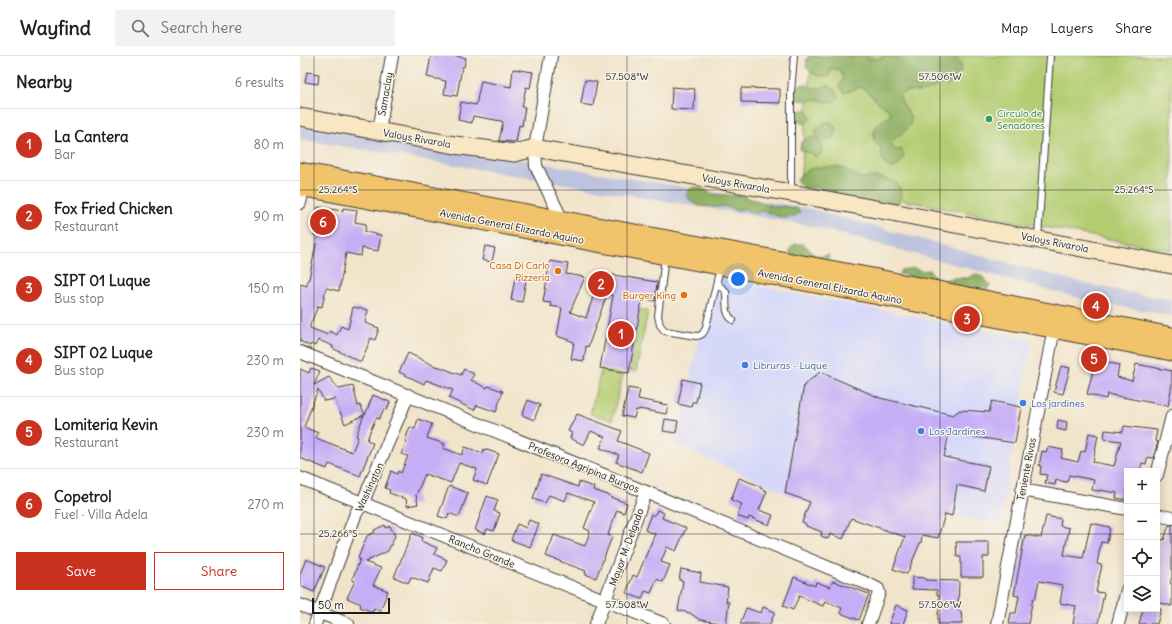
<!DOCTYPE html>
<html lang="en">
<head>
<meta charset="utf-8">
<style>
  body { margin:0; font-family:Delius,sans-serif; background:#f2f2f2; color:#202124 }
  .controls { position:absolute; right:12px; bottom:12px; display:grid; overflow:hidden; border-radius:0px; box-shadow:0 2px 10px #0003 }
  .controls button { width:36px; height:36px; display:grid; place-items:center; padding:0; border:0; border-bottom:1px solid #e0e0e0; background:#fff; color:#202124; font:20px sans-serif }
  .scale { position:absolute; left:12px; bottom:10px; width:78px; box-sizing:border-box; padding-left:4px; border:2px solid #1c1c1c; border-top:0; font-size:11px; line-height:14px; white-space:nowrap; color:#1c1c1c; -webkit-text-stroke:3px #f7f3e8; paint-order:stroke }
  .you { position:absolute; left:438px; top:223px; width:14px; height:14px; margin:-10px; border:3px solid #fff; border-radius:50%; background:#1a73e8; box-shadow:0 0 0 6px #1a73e833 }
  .badge { display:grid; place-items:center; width:26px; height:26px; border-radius:50%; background:#c8321e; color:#fff; font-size:13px; font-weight:700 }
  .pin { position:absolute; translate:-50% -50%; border:2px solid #fff; box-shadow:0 1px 4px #0006 }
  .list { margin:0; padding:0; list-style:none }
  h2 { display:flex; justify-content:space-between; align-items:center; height:52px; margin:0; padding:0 16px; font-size:17px }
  h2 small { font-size:13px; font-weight:400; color:#757577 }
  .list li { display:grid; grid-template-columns:26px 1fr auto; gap:12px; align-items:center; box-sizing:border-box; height:72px; padding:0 16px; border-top:1px solid #e0e0e0 }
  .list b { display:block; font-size:15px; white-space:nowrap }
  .list p { margin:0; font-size:13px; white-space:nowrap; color:#757577 }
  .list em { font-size:13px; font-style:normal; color:#757577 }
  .actions { display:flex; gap:8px; padding:12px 16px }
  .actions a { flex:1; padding:9px 0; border:1px solid #c8321e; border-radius:0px; text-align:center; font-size:14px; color:#c8321e }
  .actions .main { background:#c8321e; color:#fff }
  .icon { flex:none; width:22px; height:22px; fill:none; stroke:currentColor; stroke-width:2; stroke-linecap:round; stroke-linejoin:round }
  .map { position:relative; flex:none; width:872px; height:568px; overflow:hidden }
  header { display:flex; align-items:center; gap:24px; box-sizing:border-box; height:56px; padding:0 20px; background:#fff; border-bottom:1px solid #e0e0e0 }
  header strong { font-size:19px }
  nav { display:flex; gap:22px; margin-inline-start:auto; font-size:14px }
  .search { width:280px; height:36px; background:#f2f2f2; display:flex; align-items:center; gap:10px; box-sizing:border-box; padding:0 14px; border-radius:0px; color:#757577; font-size:15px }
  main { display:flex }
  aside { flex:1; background:#fff }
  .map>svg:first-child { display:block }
</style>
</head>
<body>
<header>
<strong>Wayfind</strong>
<div class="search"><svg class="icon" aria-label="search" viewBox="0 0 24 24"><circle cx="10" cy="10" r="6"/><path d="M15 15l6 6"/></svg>Search here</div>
<nav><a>Map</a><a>Layers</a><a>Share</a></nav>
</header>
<main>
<aside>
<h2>Nearby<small>6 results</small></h2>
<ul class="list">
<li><span class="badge">1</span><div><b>La Cantera</b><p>Bar</p></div><em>80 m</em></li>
<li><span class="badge">2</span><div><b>Fox Fried Chicken</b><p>Restaurant</p></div><em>90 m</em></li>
<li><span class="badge">3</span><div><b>SIPT 01 Luque</b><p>Bus stop</p></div><em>150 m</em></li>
<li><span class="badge">4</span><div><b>SIPT 02 Luque</b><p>Bus stop</p></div><em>230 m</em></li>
<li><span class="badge">5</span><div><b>Lomiteria Kevin</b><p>Restaurant</p></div><em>230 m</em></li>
<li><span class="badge">6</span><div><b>Copetrol</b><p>Fuel · Villa Adela</p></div><em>270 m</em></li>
</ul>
<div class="actions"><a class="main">Save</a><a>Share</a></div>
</aside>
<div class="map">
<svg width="872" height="568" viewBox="0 0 872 568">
  <rect width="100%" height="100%" fill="#f7f3e8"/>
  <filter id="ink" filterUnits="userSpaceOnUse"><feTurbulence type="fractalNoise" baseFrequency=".025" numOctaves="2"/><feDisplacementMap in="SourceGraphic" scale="8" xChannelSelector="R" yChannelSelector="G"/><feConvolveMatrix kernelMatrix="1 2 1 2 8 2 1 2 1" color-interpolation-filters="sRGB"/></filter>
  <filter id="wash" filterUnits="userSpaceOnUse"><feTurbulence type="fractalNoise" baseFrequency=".012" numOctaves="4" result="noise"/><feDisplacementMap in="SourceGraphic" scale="16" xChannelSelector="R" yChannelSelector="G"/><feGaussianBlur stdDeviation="0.9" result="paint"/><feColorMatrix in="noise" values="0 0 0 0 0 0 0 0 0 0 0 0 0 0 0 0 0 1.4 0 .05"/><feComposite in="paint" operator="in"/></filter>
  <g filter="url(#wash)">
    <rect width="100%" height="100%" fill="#f2e4ca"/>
    <path fill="#d5d8f9" d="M413,221L732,284L700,469L645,458L638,482L622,479L621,487L485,437L375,388Z"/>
    <path fill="#bdc3de" d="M0,66L510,153L790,229L872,244V260L786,244L507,169L0,83Z"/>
    <g fill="#b4cd72" stroke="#687447">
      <path d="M512,0H872V195L500,125Z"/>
      <path d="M315,248L348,255L336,316L303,309Z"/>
      <path d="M301,314L323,319L312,364L290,358Z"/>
    </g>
    <g fill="#8fb064" stroke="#566640">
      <path d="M509,0H565C571,5 579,4 585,0H656L661,7V15L648,29L639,28C621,43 615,30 599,39C602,47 606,52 610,59C616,71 598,80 590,86L593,93L602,94L604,102L598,110L590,113C583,106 580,101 581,91L574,85C572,70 579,67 591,59L587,52C572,46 574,36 560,31L544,37L539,30L543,23L540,14L532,12L529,20C518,21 513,19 506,11L507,2Z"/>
      <path d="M504,28C513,33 518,33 528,29L535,34L539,41L532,47L516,43L508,45L499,44L493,40L495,31Z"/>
      <path d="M503,54H507L511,62L505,68L497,65L494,56Z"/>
      <path d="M531,66L537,74L534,82L526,85L517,82L521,87L522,96L517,102L510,97L500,94L501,86L508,82L516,81V73L523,67Z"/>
      <path d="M518,111H536L544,113L560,122L577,121L594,125L600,132L601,140L598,148L592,153L527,137L521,132H503L497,125C502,115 507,114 518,111Z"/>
      <path d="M395,131L404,133L412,138L442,140L476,151L484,150L497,153L500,156C483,172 468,148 456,158L445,153L436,154L424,150L416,151L399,150L392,146L387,140C388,134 390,132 395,131Z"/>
      <path d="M495,188H504L516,200L529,199L527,207L490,199C489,193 491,191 495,188Z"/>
      <path d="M614,212L622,215L630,214L634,221V225L599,218L601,214Z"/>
      <path d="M676,218L684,222L690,229L684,239L642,229L643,225L651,222H668Z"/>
    </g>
    <g id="blocks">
      <g fill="#c6aef6" fill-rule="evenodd">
        <path d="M131,0H155L166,2L164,11H162L157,40L144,38L146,25L127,21Z"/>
        <path d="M213,13L233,16L230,32L226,31L222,51H225L222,70L219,69L216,86L199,85L203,66L201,65L173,60L172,67L158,64L161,46L176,49L181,25L211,31Z"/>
        <path d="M7,16L19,18L18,28L5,26Z"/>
        <path d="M285,24L297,26L293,50L281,48Z"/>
        <path d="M372,31L395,33L394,54L371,53Z"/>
        <path d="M441,32L480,33V47L441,46Z"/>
        <path d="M18,151L43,155V152L57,154L55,166L66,168L65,176L81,179L78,195L62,192L61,200L46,197L39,235L26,232L22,251L18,250L10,269V272L28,279L30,275L37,279L41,270L48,273L53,251L68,254L65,267L79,272L75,284L71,282L61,306L32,292L33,290L18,284L15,290L11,288L10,290L0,285V228L7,230L8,223H9L18,179H14Z"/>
        <path d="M185,190L195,192L192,206L182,204Z"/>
        <path d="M250,205L268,208L266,218L285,221L270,256L286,262L301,217L357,226L355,245L342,243L329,317L300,312L313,240L307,238L288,291L286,290L284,305L271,303L274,286L257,280L262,252L250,250L251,247L243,246Z"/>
        <path d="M215,222L226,224L222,246L211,244Z"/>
        <path d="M784,296L806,300L805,306L819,309L817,321L832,325L836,308L872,315V328L868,350L807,338L806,343L787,338L795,307L783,305Z"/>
        <path d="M108,297L137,311V310L161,319L164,313L174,318L171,324L187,332L188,330L203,335L196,356L177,349L174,354L149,342L153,334L126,324L124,328L99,316Z"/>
        <path d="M761,310L770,312L763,338L754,336Z"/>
        <path d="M11,312L20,315L14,329L29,321L39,333L53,330L58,350L60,349L65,359L73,339L90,346L87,354L84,353L79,363L76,362L71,373L67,384L73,387L60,420L29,408L27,413L0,402V313L9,317ZM18,333L24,345L35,343L37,349L45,368L64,359L56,380L58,381L52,396L16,382L18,377L4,371Z"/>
        <path d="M520,316L580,342L653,359L660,354L689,356L692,345L721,351L715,387L649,377L644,401L689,410L684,435L657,429L652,460L645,458L638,482L622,479L621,487H620L607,518L593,513L605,481L551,462L543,483L530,478L528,483L521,480L522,476L506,470V468L502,466L510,446L485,437L504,329Z"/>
        <path d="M383,323L400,327L396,346H392L391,351L378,348Z"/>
        <path d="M328,332L340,334L338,343L368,349L366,358L339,353V354H336L334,362L322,360Z"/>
        <path d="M228,344L240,349L234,364L222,359Z"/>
        <path d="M277,358L322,375L318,385L349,397L342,416L316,406L319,399L300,392L305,381L291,375L284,389L270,382L272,377L268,375Z"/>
        <path d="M118,363L132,368L127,382L145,388L143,392L162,399L165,391L183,397L184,393L199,398L187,429L173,424L177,413L159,407L151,427L125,418L116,439L118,448L107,450L106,443L89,437L90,434L85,432L91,415L97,418L98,415L101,417L108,400L101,398L107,385L105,384L110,371L115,373Z"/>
        <path d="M365,363L378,365L376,377L363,375Z"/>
        <path d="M758,364L767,366L766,375L757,373Z"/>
        <path d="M824,370L857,374L855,385L858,386L853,402L848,401L846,408L842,407L840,415H827V444L816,442L817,437L800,434V435L792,434L794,424L769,419L767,426L756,424L755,429L745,427L747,419L740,418L741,410H739L742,395L746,396L748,391L763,394L761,402L778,406L781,395L785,396L789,377L798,379L793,406L814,410L821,385L804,383L805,374L823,376Z"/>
        <path d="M241,418L278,431L279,426L294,431L293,434L311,440L310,441L327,447L324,457L317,454L308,479L312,481L296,522L285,518L286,515L246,500L254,479L285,490L290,475L284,472L294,446L268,437L265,445L249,439L245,447L233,443Z"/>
        <path d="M439,422L460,430V432L467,435L459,454L473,459L469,469L449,461L448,464L437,460L442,448L431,444Z"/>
        <path d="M149,430L168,437L159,461L149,457L147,463L138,460Z"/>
        <path d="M187,440L198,444L194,455L200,457L194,475L187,473L185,478L175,474Z"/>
        <path d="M357,454L364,457L362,462L386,472L376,495L367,491L361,506L370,509L363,526L357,523L351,537L345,535L342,543L326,537L333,519L337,521L355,478L345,474L351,458L354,460Z"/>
        <path d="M746,460L761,463L760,470L769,472L764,499L783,502L791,467L810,471L807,487L801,486L797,508L802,509L796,536L804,537L798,568H773L776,550L760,547L763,529L739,525L735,543L733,542L728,568H709L711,557H716L719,540L714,539L725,479L741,482Z"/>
        <path d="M229,464L239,468L230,491L211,484L217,468L226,472Z"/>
        <path d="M85,469L86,472L90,470L95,480L88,495L65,506L81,512L73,529L88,535L80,555L74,552L73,556L60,551L61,548L47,542L55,525L52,524L60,503L58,502L67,480L75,476L74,474Z"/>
        <path d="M869,469H872V521L870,527L872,528V550L857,546V491L859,483L864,484Z"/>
        <path d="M112,477L122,481L121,485L137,492L134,498L147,504L142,515L134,512L128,527L111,521L108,527L94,521Z"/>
        <path d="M656,486H689V501H683V521H661V501H657Z"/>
        <path d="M6,503L25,511L14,536L0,530V518Z"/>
        <path d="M381,513L401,517L400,526L428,531L426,546H429L426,568L400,564L390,557L378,554L383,525L379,524Z"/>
        <path d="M494,521L515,530L516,526L530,531L533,525L569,538L559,564L540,557L542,552L525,545L523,550L499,540L493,554L483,550Z"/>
        <path d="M612,521L625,522V524L659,525L658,555H661L662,568H638V556H639V539H637V534L612,533Z"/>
        <path d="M596,549L608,554L603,568H589Z"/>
        <path d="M463,551L475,556L470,568H440L446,552L461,557Z"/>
        <path d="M843,553H861L857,568H839Z"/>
      </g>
    </g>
  </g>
  <g filter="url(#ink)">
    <use href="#blocks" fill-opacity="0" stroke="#3c3a36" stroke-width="1"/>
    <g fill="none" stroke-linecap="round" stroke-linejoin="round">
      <defs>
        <g id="lane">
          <path d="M491,135V36L494,0"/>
          <path d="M738,182L750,0"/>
          <path d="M365,200L358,260L360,269L365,275L396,280C402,280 404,277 406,271L420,212"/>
          <path d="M418,228L426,236C427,246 424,258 433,264"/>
        </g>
        <g id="street">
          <path d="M251,0L235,92L236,110L262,164"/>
          <path d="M79,75L92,0"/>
          <path d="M0,147L5,124"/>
          <path d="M0,296L346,436L568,528L578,533L579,537L568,568"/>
          <path d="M857,419L872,360"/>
          <path d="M0,422L364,568"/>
          <path d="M722,434L827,453"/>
          <path d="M857,459L872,462"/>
          <path d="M0,549L48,568"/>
          <path d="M15,568L56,457L63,447L67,436L108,339"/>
          <path d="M296,568L346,436"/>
          <path d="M697,568L755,267"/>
          <path d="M818,568L827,534"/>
        </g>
        <path id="secondary" d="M0,61L155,89L214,97L235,92L491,137L872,209"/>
        <g id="primary">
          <path d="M0,116L567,221L872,281"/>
          <path d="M0,130L616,246L872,295"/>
        </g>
      </defs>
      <use href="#lane" stroke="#3c3a36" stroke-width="8"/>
      <use href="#street" stroke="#3c3a36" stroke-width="14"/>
      <use href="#secondary" stroke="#3c3a36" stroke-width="19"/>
      <use href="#primary" stroke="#3c3a36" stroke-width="21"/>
      <use href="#lane" stroke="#fff" stroke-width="6"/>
      <use href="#street" stroke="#fff" stroke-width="12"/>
      <use href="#secondary" stroke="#f9e7c3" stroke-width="17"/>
      <use href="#primary" stroke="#f1c36a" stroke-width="19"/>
    </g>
  </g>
  <path fill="none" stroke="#1c1c1c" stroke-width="1" stroke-opacity="0.45" d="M14,0V568M327,0V568M640,0V568M0,134H872M0,478H827M857,478H872"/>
  <circle fill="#2e9e5b" stroke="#f7f3e8" stroke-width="1.5" cx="689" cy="63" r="4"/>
  <g fill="#e8710a" stroke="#f7f3e8" stroke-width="1.5">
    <circle cx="258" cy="215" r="4"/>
    <circle cx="384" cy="239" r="4"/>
  </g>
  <g fill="#3f7fe0" stroke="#f7f3e8" stroke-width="1.5">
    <circle cx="445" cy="309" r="4"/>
    <circle cx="723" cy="347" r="4"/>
    <circle cx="621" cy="375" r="4"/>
  </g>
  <g text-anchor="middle" stroke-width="3" stroke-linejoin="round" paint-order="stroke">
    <g font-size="10" fill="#1c1c1c" stroke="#f7f3e8">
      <text transform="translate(85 38) rotate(-80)" y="4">Samaclay</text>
      <text transform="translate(117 82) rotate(10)" y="4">Valoys Rivarola</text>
      <text transform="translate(436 127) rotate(10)" y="4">Valoys Rivarola</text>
      <text transform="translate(212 170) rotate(11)" y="4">Avenida General Elizardo Aquino</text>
      <text transform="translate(755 186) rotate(11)" y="4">Valoys Rivarola</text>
      <text transform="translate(530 230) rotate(11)" y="4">Avenida General Elizardo Aquino</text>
      <text transform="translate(284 411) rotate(22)" y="4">Profesora Agripina Burgos</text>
      <text transform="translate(726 413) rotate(-79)" y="4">Teniente Rivas</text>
      <text transform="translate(69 431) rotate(-65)" y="4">Washington</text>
      <text transform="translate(326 491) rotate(-70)" y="4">Mayor M. Delgado</text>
      <text transform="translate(182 495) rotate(22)" y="4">Rancho Grande</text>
    </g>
    <g font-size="10" fill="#27864d" stroke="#f7f3e8" text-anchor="start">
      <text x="697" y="61">Círculo de<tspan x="697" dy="12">Senadores</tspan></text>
    </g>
    <g font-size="10" fill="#c56008" stroke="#f7f3e8" text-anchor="end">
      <text x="250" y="213">Casa Di Carlo<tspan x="250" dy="12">Pizzeria</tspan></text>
      <text x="376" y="243">Burger King</text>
    </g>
    <g font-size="10" fill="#366cbe" stroke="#f7f3e8" text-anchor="start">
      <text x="453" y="313">Libruras - Luque</text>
      <text x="731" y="351">Los jardines</text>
      <text x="629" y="379">Los Jardines</text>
    </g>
  </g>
  <g font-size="10" text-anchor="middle" fill="#1c1c1c" stroke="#f7f3e8" stroke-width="3" stroke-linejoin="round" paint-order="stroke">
    <text x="327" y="24">57.508°W</text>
    <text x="640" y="24">57.506°W</text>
    <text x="38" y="137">25.264°S</text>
    <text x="834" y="137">25.264°S</text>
    <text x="38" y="481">25.266°S</text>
    <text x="327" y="552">57.508°W</text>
    <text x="640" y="552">57.506°W</text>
  </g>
</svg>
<div class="controls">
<button>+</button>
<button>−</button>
<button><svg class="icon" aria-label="locate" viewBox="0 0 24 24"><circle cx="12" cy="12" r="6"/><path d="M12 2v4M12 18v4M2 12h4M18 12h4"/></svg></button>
<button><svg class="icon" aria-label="layers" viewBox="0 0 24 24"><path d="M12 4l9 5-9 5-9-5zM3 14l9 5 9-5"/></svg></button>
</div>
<div class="scale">50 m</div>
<div class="you"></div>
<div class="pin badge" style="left:321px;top:278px">1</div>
<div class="pin badge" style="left:301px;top:228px">2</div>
<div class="pin badge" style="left:667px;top:263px">3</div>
<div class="pin badge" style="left:796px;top:250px">4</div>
<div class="pin badge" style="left:794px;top:303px">5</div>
<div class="pin badge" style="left:23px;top:166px">6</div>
</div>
</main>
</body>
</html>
